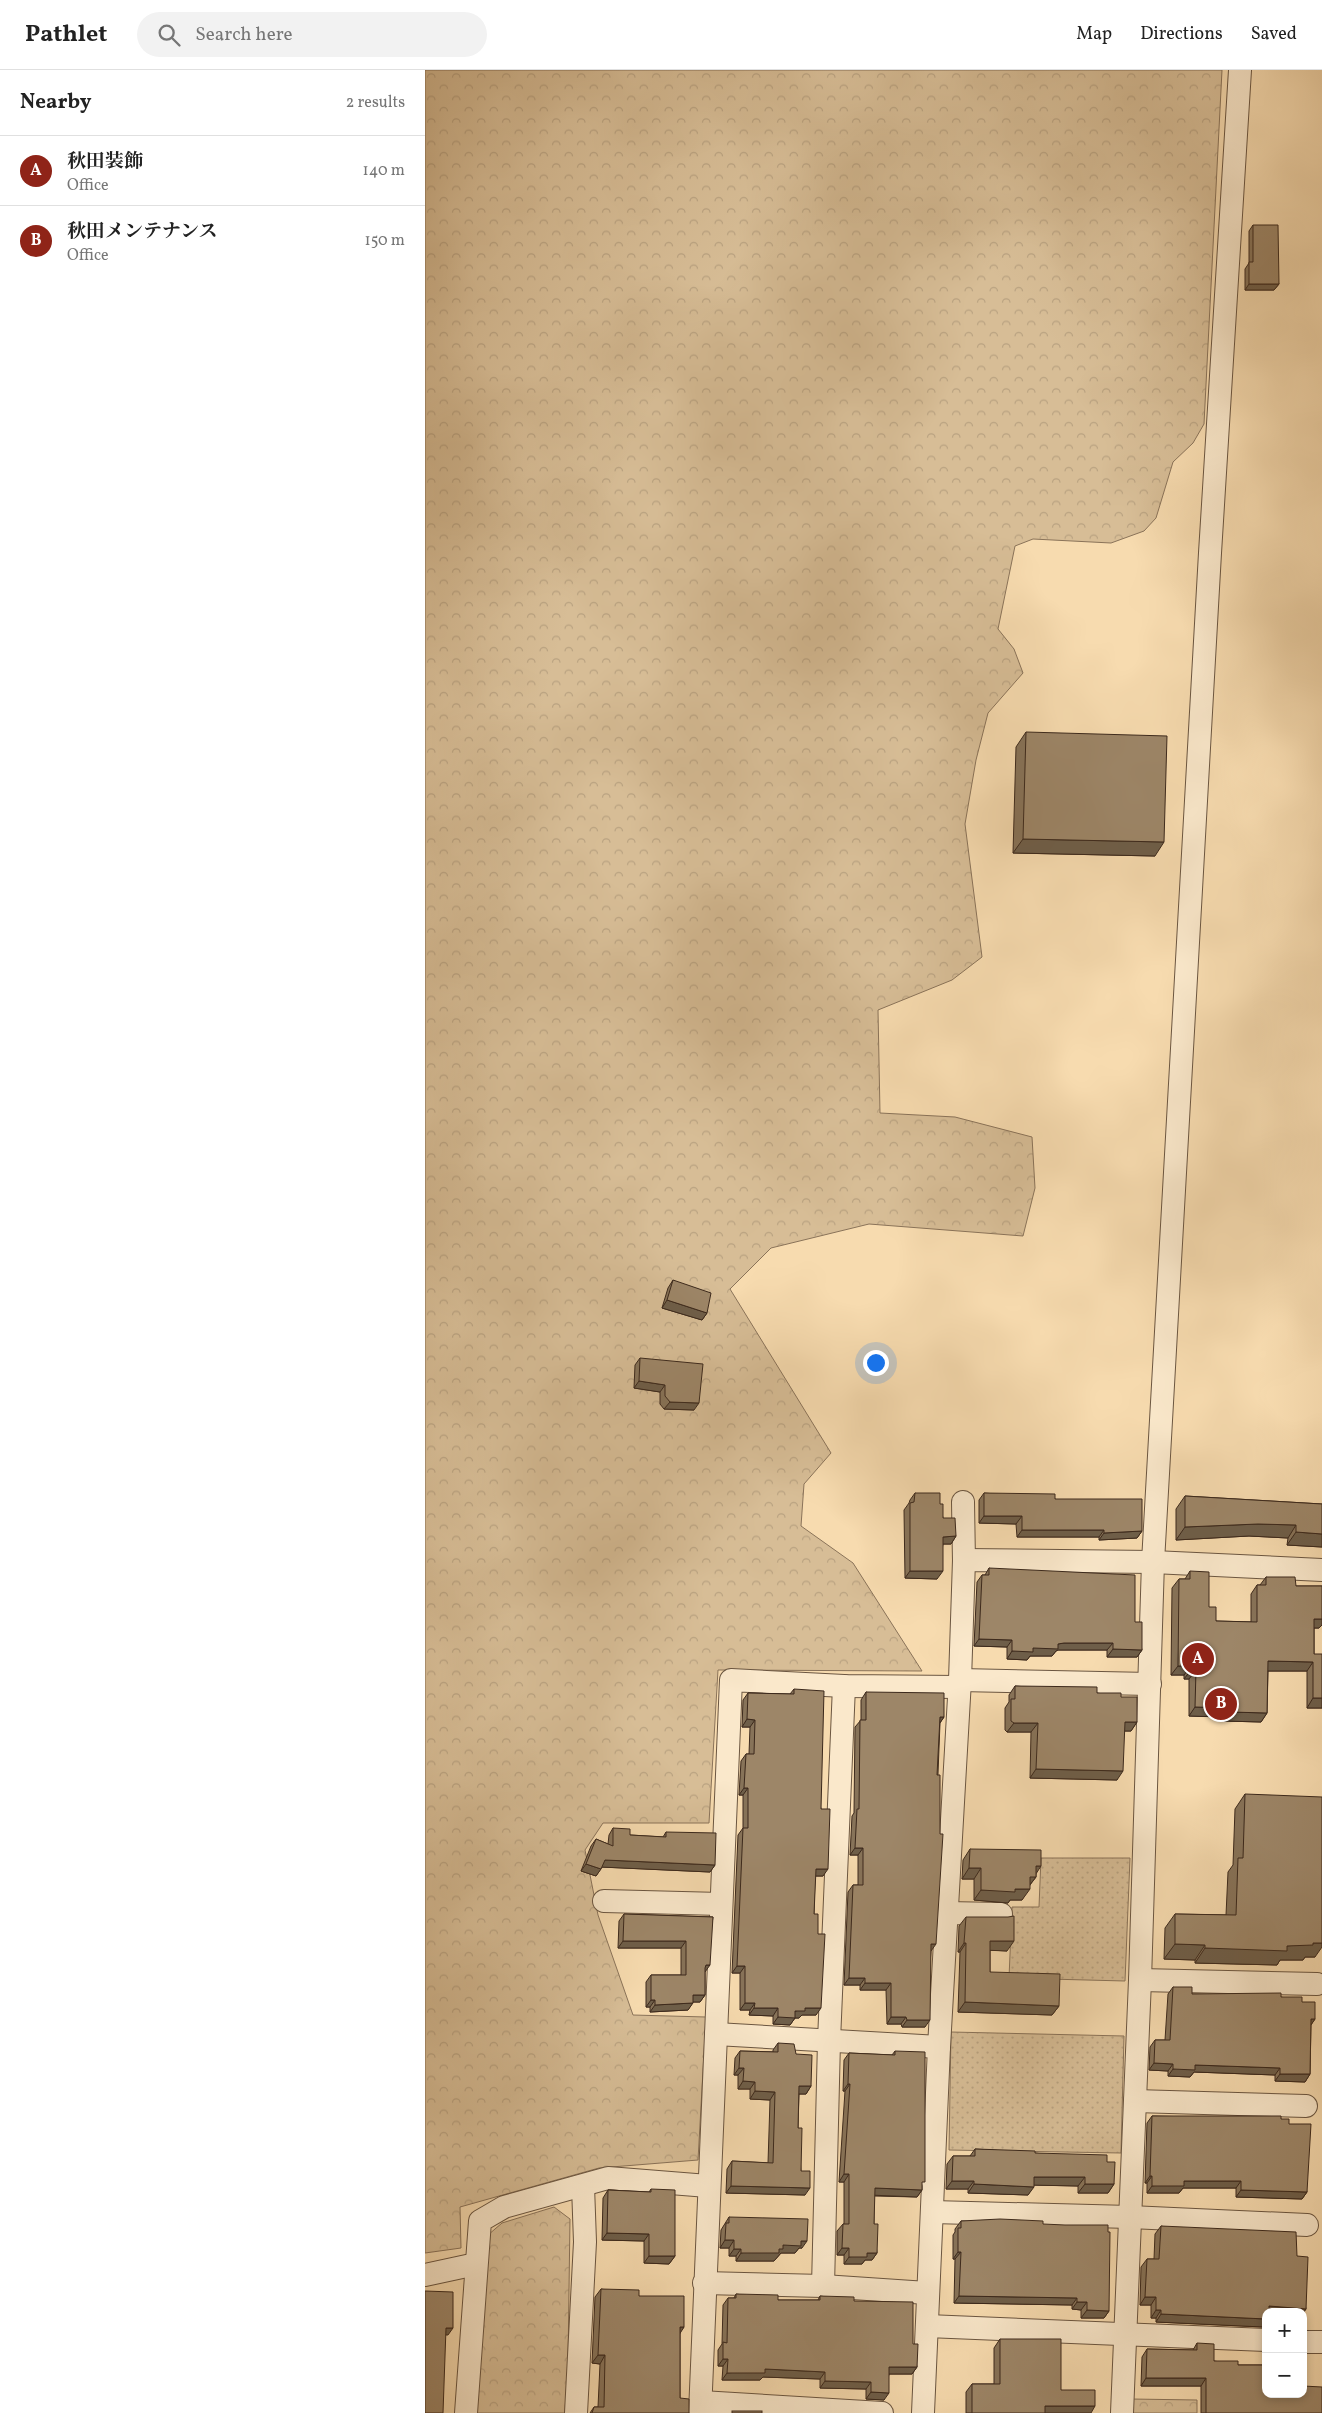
<!DOCTYPE html>
<html lang="en">
<head>
<meta charset="utf-8">
<style>
  body { margin:0; font-family:Vollkorn,"Noto Serif JP",serif; background:#f2f2f2; color:#222 }
  .controls { position:absolute; right:15px; bottom:15px; display:grid; overflow:hidden; border-radius:10px; box-shadow:0 2px 8px #0003 }
  .controls button { width:45px; height:45px; display:grid; place-items:center; padding:0; border:0; border-bottom:1px solid #e0e0e0; background:#fff; color:#222; font:25px sans-serif }
  .you { position:absolute; left:450px; top:1292px; width:18px; height:18px; margin:-12px; border:4px solid #fff; border-radius:50%; background:#1a73e8; box-shadow:0 0 0 8px #1a73e833 }
  .badge { display:grid; place-items:center; width:32px; height:32px; border-radius:50%; background:#8f2418; color:#fff; font-size:16px; font-weight:700 }
  .pin { position:absolute; translate:-50% -50%; border:2px solid #fff; box-shadow:0 1px 5px #0006 }
  .list { margin:0; padding:0; list-style:none }
  h2 { display:flex; justify-content:space-between; align-items:center; height:65px; margin:0; padding:0 20px; font-size:21px }
  h2 small { font-size:16px; font-weight:400; color:#767676 }
  .list li { display:grid; grid-template-columns:32px 1fr auto; gap:15px; align-items:center; box-sizing:border-box; height:70px; padding:0 20px; border-top:1px solid #e0e0e0 }
  .list b { display:block; font-size:19px; white-space:nowrap }
  .list p { margin:0; font-size:16px; white-space:nowrap; color:#767676 }
  .list em { font-size:16px; font-style:normal; color:#767676 }
  .icon { flex:none; width:28px; height:28px; fill:none; stroke:currentColor; stroke-width:2; stroke-linecap:round; stroke-linejoin:round }
  .map { position:relative; flex:none; width:897px; height:2343px; overflow:hidden }
  header { display:flex; align-items:center; gap:30px; box-sizing:border-box; height:70px; padding:0 25px; background:#fff; border-bottom:1px solid #e0e0e0 }
  header strong { font-size:24px }
  nav { display:flex; gap:28px; margin-inline-start:auto; font-size:18px }
  .search { width:350px; height:45px; background:#f2f2f2; display:flex; align-items:center; gap:12px; box-sizing:border-box; padding:0 18px; border-radius:28px; color:#767676; font-size:19px }
  main { display:flex }
  aside { flex:1; background:#fff }
  .map>svg:first-child { display:block }
</style>
</head>
<body>
<header>
<strong>Pathlet</strong>
<div class="search"><svg class="icon" aria-label="search" viewBox="0 0 24 24"><circle cx="10" cy="10" r="6"/><path d="M15 15l6 6"/></svg>Search here</div>
<nav><a>Map</a><a>Directions</a><a>Saved</a></nav>
</header>
<main>
<aside>
<h2>Nearby<small>2 results</small></h2>
<ul class="list">
<li><span class="badge">A</span><div><b>秋田装飾</b><p>Office</p></div><em>140 m</em></li>
<li><span class="badge">B</span><div><b>秋田メンテナンス</b><p>Office</p></div><em>150 m</em></li>
</ul>
</aside>
<div class="map">
<svg width="897" height="2343" viewBox="0 0 897 2343">
  <defs>
    <pattern id="grass-dots" width="8" height="8" patternUnits="userSpaceOnUse" patternTransform="scale(1.25)"><rect width="8" height="8" fill="#d7bd96"/><path d="M2 2h.1M6 6h.1" fill="none" stroke="#b9a281" stroke-width="1.8" stroke-linecap="round"/></pattern>
    <pattern id="forest-crowns" width="20" height="18" patternUnits="userSpaceOnUse" patternTransform="scale(1.25)"><rect width="20" height="18" fill="#d7bd96"/><path d="M2 6a3 3 0 1 1 6 0M12 15a3 3 0 1 1 6 0" fill="none" stroke="#b9a281"/></pattern>
  </defs>
  <rect width="100%" height="100%" fill="#f7dbaf"/>
  <filter id="stains"><feTurbulence type="fractalNoise" baseFrequency=".004" numOctaves="4"/><feColorMatrix values="0 0 0 0 .2 0 0 0 0 .09 0 0 0 0 .02 0 0 0 .5 -.17"/></filter>
  <radialGradient id="worn" r=".72"><stop offset=".6" stop-color="#630" stop-opacity="0"/><stop offset="1" stop-color="#630" stop-opacity=".3"/></radialGradient>
  <g fill="url(#grass-dots)" stroke="#8a7359">
    <path d="M616,1788H705L700,1911L584,1908L587,1837H614Z"/>
    <path d="M526,1962L699,1966L696,2083L524,2080Z"/>
  </g>
  <g fill="url(#forest-crowns)" stroke="#8a7359">
    <path d="M0,0H797L779,354L768,373L748,392L731,448L719,461L686,473L608,469L590,476L573,559L589,579L598,603L563,643L551,690L540,754L557,887L527,910L453,940L455,1043L530,1047L607,1067L610,1118L598,1166L444,1154L346,1178L305,1219L406,1383L379,1414L376,1456L428,1493L497,1601L293,1600L284,1753H178L160,1780L173,1845L208,1945L281,1947L273,2090L174,2098L35,2137L36,2178L0,2183Z"/>
    <path d="M129,2137L145,2149L143,2292L140,2343H51L63,2165L77,2153Z"/>
    <path d="M706,2329L772,2330V2343H706Z"/>
  </g>
  <g fill="none" stroke-linecap="round" stroke-linejoin="round">
    <defs>
      <g id="minor">
        <path d="M538,1432L539,1492"/>
        <path d="M535,1610L725,1614"/>
        <path d="M179,1831L296,1834"/>
        <path d="M521,1843L576,1844"/>
        <path d="M715,1910L892,1914"/>
        <path d="M291,1964L514,1977"/>
        <path d="M710,2031L881,2036"/>
        <path d="M507,2142L705,2147L882,2155"/>
        <path d="M0,2205L51,2194"/>
        <path d="M279,2213L398,2216L502,2223"/>
        <path d="M398,2216L404,1971L419,1616"/>
        <path d="M502,2256L841,2270"/>
        <path d="M878,2272H897"/>
        <path d="M276,2332L457,2343"/>
        <path d="M41,2343L55,2151L79,2137L183,2108L283,2116"/>
        <path d="M151,2343L160,2172L158,2116"/>
        <path d="M275,2343L306,1610L419,1616L534,1617"/>
        <path d="M498,2343L514,1977L535,1610L539,1490L728,1492L897,1500"/>
        <path d="M697,2343L715,1910L728,1492L785,483L815,0"/>
      </g>
    </defs>
    <use href="#minor" stroke="#6b5641" stroke-width="24"/>
    <use href="#minor" stroke="#fae8cb" stroke-width="22"/>
  </g>
  <g fill="#877359" stroke="#3c291c">
    <path d="M828,155L854,214L849,220H820V199L824,193V161Z"/>
    <path d="M601,662L730,786L588,783L591,677Z"/>
    <path d="M248,1210L282,1243L277,1250L237,1238L243,1218Z"/>
    <path d="M215,1288L269,1340L239,1339L235,1334V1322L209,1318L210,1295Z"/>
    <path d="M490,1423L515,1434L518,1448L531,1466L526,1474H518L512,1509L480,1508L479,1440L484,1433L485,1430Z"/>
    <path d="M559,1423L630,1429L717,1461L712,1468L674,1470V1467H592L591,1454L554,1453V1430Z"/>
    <path d="M760,1426L897,1434V1477L862,1475L863,1468L824,1466L751,1470V1439Z"/>
    <path d="M564,1498L710,1552L717,1580L712,1587H682V1580H633L631,1581L627,1586H605L602,1590L582,1589V1577L549,1576L552,1512L557,1505H560Z"/>
    <path d="M765,1501L791,1551L826,1552V1524L832,1515H835L841,1507L871,1516H897V1555L894,1558H889V1584L897,1638H882V1601H843L842,1643L836,1652L799,1651V1647L764,1646V1609H759V1605H746L747,1518L754,1509H760Z"/>
    <path d="M590,1616L672,1623L696,1627L712,1652L706,1661H699L692,1710L605,1708L606,1662H582L580,1660V1638L584,1632V1625Z"/>
    <path d="M369,1619L396,1739L398,1806H390L389,1844L391,1945H377L374,1948H370L365,1955L348,1954V1946L324,1945L325,1940H315V1903H307L313,1765L318,1758V1725H314L316,1691L321,1684H324L325,1657H317L318,1630L323,1623L365,1624Z"/>
    <path d="M441,1622L519,1647L515,1653L506,1881L500,1957H477L476,1954H462L461,1920H435V1915H419L423,1822L428,1815H433V1785H425L427,1746L429,1743L430,1657L436,1650V1630Z"/>
    <path d="M820,1724L890,1887H880L878,1890H855L852,1895L770,1893V1890L739,1889L740,1858L750,1844L801,1845L803,1802L808,1795L810,1739Z"/>
    <path d="M188,1758L205,1765L238,1767L241,1762L290,1795L285,1802L177,1797L171,1806L156,1801L166,1776L171,1769L183,1774L184,1765Z"/>
    <path d="M545,1779L611,1804V1807L605,1815L597,1830H585L583,1833L549,1830V1809H537L538,1790Z"/>
    <path d="M199,1844L288,1847L280,1902V1925L275,1932H268L263,1940L225,1942V1937H221V1912L226,1905H256V1878H193L194,1851Z"/>
    <path d="M541,1847L582,1881L565,1880V1902L634,1936L627,1945L533,1942L535,1882H533L534,1856Z"/>
    <path d="M748,1917L767,1924L856,1927L877,1932L890,1949L886,1955L885,2004L880,2012L850,2011V2005L769,2002L765,2007L743,2006V2001L724,2000L725,1977L730,1970H740L743,1924Z"/>
    <path d="M353,1973L371,1984L386,2016L381,2024H374L373,2058L376,2101L380,2125L301,2123L302,2099L307,2091L343,2093L345,2030L325,2029V2019H313V2005H309L310,1988L315,1981L348,1982V1980Z"/>
    <path d="M470,1981L497,2116V2120L492,2127L449,2126V2154L452,2183L447,2190H440L437,2194H419V2185H412V2161L418,2154H419V2112H414L420,2021H418L419,1990L424,1983L467,1985Z"/>
    <path d="M727,2046L856,2049L864,2054L882,2122L877,2129L811,2127V2118H758L754,2123H722V2113H720L722,2053Z"/>
    <path d="M550,2079L610,2083L682,2092L689,2114L683,2123H653V2116L609,2115L603,2125L543,2123V2119H521L522,2094L528,2086H545Z"/>
    <path d="M226,2119L250,2186L244,2194L219,2193V2171L177,2170L178,2128L183,2120L224,2122Z"/>
    <path d="M304,2147L377,2178H374L370,2183H356L349,2191H311V2186H304V2178H295L296,2160Z"/>
    <path d="M536,2151L618,2154L684,2241L679,2248H656V2240L647,2239V2235L529,2233L530,2189H528V2165L530,2162V2159Z"/>
    <path d="M736,2156L872,2186L881,2239L878,2243V2242H841L838,2257L731,2252V2248H726V2235H715L716,2197L722,2189H729L730,2164Z"/>
    <path d="M176,2219L214,2226L259,2257L255,2262V2328L264,2343H165L169,2337H173L175,2294L167,2293L170,2227Z"/>
    <path d="M311,2224L353,2230H393L395,2226L429,2231L488,2274L492,2297L487,2304H464L459,2330L441,2329V2319L395,2318V2309L338,2307L335,2310H297L298,2296H293V2280L297,2274L298,2235L303,2228H309Z"/>
    <path d="M575,2269L636,2320L666,2343H541V2322L547,2314H569V2278Z"/>
    <path d="M772,2273L789,2291L813,2295H840L841,2293V2324L897,2343H776V2316H716L717,2287L722,2279L768,2280Z"/>
  </g>
  <g fill="#6e5e49" stroke="#3c291c">
    <path d="M824,214H854L849,220H820Z"/>
    <path d="M598,769L739,772L730,786L588,783Z"/>
    <path d="M242,1230L282,1243L277,1250L237,1238Z"/>
    <path d="M214,1311L240,1315L235,1322L209,1318Z"/>
    <path d="M245,1332L274,1333L269,1340L239,1339Z"/>
    <path d="M559,1446H597L591,1454L554,1453Z"/>
    <path d="M833,1454L871,1455L863,1468L824,1466L751,1470L760,1457Z"/>
    <path d="M597,1460H679L674,1467H592Z"/>
    <path d="M717,1461L712,1468L674,1470L679,1463Z"/>
    <path d="M871,1462L897,1464V1477L862,1475Z"/>
    <path d="M531,1466L526,1474H512L518,1467Z"/>
    <path d="M485,1501H518L512,1509L480,1508Z"/>
    <path d="M889,1549H897V1555L894,1558H883Z"/>
    <path d="M554,1569L587,1570L582,1577L549,1576Z"/>
    <path d="M639,1573H688L682,1580H633L631,1581L627,1586H605L602,1590L582,1589L587,1581Z"/>
    <path d="M688,1579L717,1580L712,1587H682Z"/>
    <path d="M843,1591L888,1592L882,1601H836Z"/>
    <path d="M753,1596H766L759,1605H746Z"/>
    <path d="M766,1600H771L764,1609H759Z"/>
    <path d="M888,1628H897V1638H882Z"/>
    <path d="M770,1637L805,1638L799,1647L764,1646Z"/>
    <path d="M805,1642L842,1643L836,1652L799,1651Z"/>
    <path d="M515,1647H519L514,1654Z"/>
    <path d="M322,1649L330,1650L325,1657H317Z"/>
    <path d="M700,1652H712L706,1661H693Z"/>
    <path d="M589,1653H613L606,1662H582Z"/>
    <path d="M611,1699L698,1701L692,1710L605,1708Z"/>
    <path d="M319,1718H323L318,1725H314Z"/>
    <path d="M430,1778H438L433,1785H425Z"/>
    <path d="M180,1790L290,1795L285,1802L175,1797Z"/>
    <path d="M161,1794L176,1799L171,1806L156,1801Z"/>
    <path d="M611,1796H616L609,1807H611L603,1817H597Z"/>
    <path d="M544,1798H556L549,1809H537Z"/>
    <path d="M391,1799H403L398,1806H386Z"/>
    <path d="M605,1819L597,1830H585L583,1833L549,1830L556,1820Z"/>
    <path d="M198,1871H261L256,1878H193Z"/>
    <path d="M565,1871H589L582,1881L558,1880Z"/>
    <path d="M539,1873H541L535,1882H533Z"/>
    <path d="M888,1873H897V1877L890,1887H880L878,1890H855L852,1895L770,1893L780,1878L862,1876Z"/>
    <path d="M506,1874H511L506,1881H501Z"/>
    <path d="M750,1874L780,1875L770,1890L739,1889Z"/>
    <path d="M281,1895H285L280,1902H276Z"/>
    <path d="M312,1896H320L315,1903H307Z"/>
    <path d="M424,1908H440L435,1915H419Z"/>
    <path d="M440,1913H466L461,1920H435Z"/>
    <path d="M268,1925H280L275,1932H263Z"/>
    <path d="M226,1930H230L225,1937H221Z"/>
    <path d="M540,1932L634,1936L627,1945L533,1942Z"/>
    <path d="M268,1933L263,1940L225,1942L230,1935Z"/>
    <path d="M320,1933H330L325,1940H315Z"/>
    <path d="M329,1938H353L348,1946L324,1945Z"/>
    <path d="M380,1938H396L391,1945H377L374,1948H369H370L365,1955L348,1954L353,1947Z"/>
    <path d="M466,1947H481L476,1954H462Z"/>
    <path d="M886,1949H890L885,1956Z"/>
    <path d="M482,1950H505L500,1957H477Z"/>
    <path d="M729,1993L748,1994L743,2001L724,2000Z"/>
    <path d="M770,1995L855,1998L850,2005L769,2002L765,2007L743,2006L748,1999Z"/>
    <path d="M314,1998H319L313,2005H309Z"/>
    <path d="M855,2004H885L880,2012L850,2011Z"/>
    <path d="M318,2011L330,2012L325,2019H313Z"/>
    <path d="M423,2014H425L420,2021H418Z"/>
    <path d="M374,2016H386L381,2024H369Z"/>
    <path d="M330,2021L350,2022L345,2030L325,2029Z"/>
    <path d="M419,2104H424L419,2112H414Z"/>
    <path d="M725,2106H727L722,2113H720Z"/>
    <path d="M609,2107H660L653,2116L603,2115Z"/>
    <path d="M527,2111H549L543,2119H521Z"/>
    <path d="M759,2111H816L811,2118H758L754,2123H722L727,2116Z"/>
    <path d="M549,2114L609,2117L603,2125L543,2123Z"/>
    <path d="M660,2114H689L683,2123H653Z"/>
    <path d="M306,2116L385,2118L380,2125L301,2123Z"/>
    <path d="M450,2118L497,2120L492,2127L444,2125Z"/>
    <path d="M816,2120L882,2122L877,2129L811,2127Z"/>
    <path d="M182,2163L224,2164L219,2171L177,2170Z"/>
    <path d="M300,2170H309L304,2178H295Z"/>
    <path d="M376,2171H382L377,2178H374L370,2183H356L349,2191H311L316,2183L358,2175Z"/>
    <path d="M417,2178H424L419,2185H412Z"/>
    <path d="M309,2179H316L311,2186H304Z"/>
    <path d="M533,2182H536L530,2189H528Z"/>
    <path d="M442,2183H452L447,2190H440L437,2194H419L424,2187Z"/>
    <path d="M224,2186H250L244,2194L219,2193Z"/>
    <path d="M534,2226L652,2228L647,2235L529,2233Z"/>
    <path d="M720,2227H731L726,2235H715Z"/>
    <path d="M652,2232H662L656,2240L647,2239Z"/>
    <path d="M844,2236L881,2239L878,2243V2242H841Z"/>
    <path d="M662,2240L684,2241L679,2248H656Z"/>
    <path d="M731,2240H736L731,2248H726Z"/>
    <path d="M736,2244L841,2249V2253L838,2257L731,2252Z"/>
    <path d="M255,2257H259L254,2265Z"/>
    <path d="M21,2258H28L23,2265H15Z"/>
    <path d="M173,2285H180L175,2294L167,2293Z"/>
    <path d="M298,2289H303L298,2296H293Z"/>
    <path d="M464,2297H492L487,2304H459Z"/>
    <path d="M340,2299L400,2302L395,2309L338,2307L335,2310H297L302,2303Z"/>
    <path d="M721,2308H781L776,2316H716Z"/>
    <path d="M400,2311L446,2312L441,2319L395,2318Z"/>
    <path d="M446,2322L464,2323L459,2330L441,2329Z"/>
    <path d="M620,2336H670L666,2343H615Z"/>
  </g>
  <g fill="#9d8668" stroke="#3c291c">
    <path d="M828,155H853L854,214H824V192H828Z"/>
    <path d="M601,662L742,666L739,772L598,769Z"/>
    <path d="M248,1210L286,1223L282,1243L242,1230Z"/>
    <path d="M215,1288L278,1294L274,1333L245,1332L240,1326V1315L214,1311Z"/>
    <path d="M490,1423H515V1434H518V1448H530L531,1466L518,1467V1501H485V1433L489,1432Z"/>
    <path d="M559,1423L630,1424V1429H717V1461L679,1463V1460H597V1446H559Z"/>
    <path d="M760,1426L897,1434V1464L871,1462V1455L833,1454L760,1457Z"/>
    <path d="M564,1498L710,1505V1552H717V1580L688,1579V1573H639L633,1574V1579L608,1578V1582L587,1581V1570L554,1569L557,1505H564Z"/>
    <path d="M765,1501L784,1502V1537H791V1551L832,1552V1515H841V1507H870L871,1516H897V1549H889V1584H897V1628H888V1592L843,1591L842,1643L805,1642V1638L770,1637L771,1600H766V1596H753L754,1509H765Z"/>
    <path d="M590,1616L672,1617V1623H696V1627H712V1652H700L698,1701L611,1699L613,1653H589L586,1651V1629H590Z"/>
    <path d="M369,1619L399,1621L396,1739H405L403,1799H391L389,1844H393V1864H400L396,1938H380V1941H370V1948L353,1947V1938H329L330,1933H320V1896H312L318,1758H323V1718H319L321,1684H329L330,1650L322,1649L323,1623L369,1624Z"/>
    <path d="M441,1622L519,1623V1647H515L512,1705H515V1764H518L511,1874H506L505,1950H482L481,1947H466V1913H440V1908H424L428,1815H438V1778H430L432,1739H434L435,1650H441Z"/>
    <path d="M820,1724L897,1727V1873H888V1875L862,1876V1881L780,1878V1875L750,1874V1844L811,1845L813,1788H818Z"/>
    <path d="M188,1758L205,1759V1765L241,1767V1762L291,1763L290,1795L180,1790L176,1799L161,1794L171,1769L188,1776Z"/>
    <path d="M545,1779L616,1780V1796H611V1807H605V1819H590V1822L556,1820V1798H544Z"/>
    <path d="M199,1844L288,1847L285,1895H281L280,1898V1925H268V1933L230,1935V1930H226V1905H261V1871H198Z"/>
    <path d="M589,1846V1871H565V1902L635,1904L634,1936L540,1932L541,1873H539L541,1847H583Z"/>
    <path d="M748,1917H767V1924L856,1923V1927H877V1932H890V1949H886L885,2004H855V1998L770,1995V2000L748,1999V1994L729,1993L730,1970H745Z"/>
    <path d="M353,1973L369,1974L371,1984L387,1985L386,2016H374L373,2058H377L376,2101H385V2118L306,2116L307,2091L348,2093L350,2022L330,2021V2012L318,2011L319,1998H314L315,1981L353,1982Z"/>
    <path d="M470,1981L500,1982V2112H497V2120L450,2118L449,2154H453L452,2183H442V2187H424V2178H417L418,2154H424V2104H419L425,2014H423L424,1983L470,1985Z"/>
    <path d="M727,2046H856V2049H864V2054H886L882,2122L816,2120V2111H759V2116H727V2106H725Z"/>
    <path d="M550,2079L610,2081V2083L682,2085V2092H690L689,2114H660V2107H609V2117L549,2114V2111H527L528,2086H550Z"/>
    <path d="M226,2119L250,2120V2186H224V2164L182,2163L183,2120L226,2122Z"/>
    <path d="M304,2147L383,2149L382,2171H376V2176L358,2175V2179H354V2183H316V2179H309V2170H300L301,2153H304Z"/>
    <path d="M575,2149L618,2151V2154L640,2155H683V2162H685L684,2241L662,2240V2232H652V2228L534,2226L536,2182H533V2158H536V2151Z"/>
    <path d="M736,2156L871,2162L872,2186L883,2187L881,2239L844,2236V2242H841V2249L736,2244V2240H731V2227H720L722,2189H734Z"/>
    <path d="M176,2219L214,2220V2226H259V2257H255V2328L264,2329V2343H167L169,2337H179L180,2285H173Z"/>
    <path d="M0,2221L28,2222V2258H21L18,2343H0Z"/>
    <path d="M311,2224L353,2225V2230H395V2226L429,2227V2231L488,2232V2274H493L492,2297H464V2323L446,2322V2312L400,2311V2302L340,2299V2303H302L303,2289H298V2272L302,2273L303,2228H311Z"/>
    <path d="M575,2269H636V2320H670V2336H620V2343H547V2314H575Z"/>
    <path d="M772,2273L789,2274V2291H813V2295H841V2324H878V2316L897,2317V2343H781V2308H721L722,2279L772,2280Z"/>
    <rect x="307" y="2341" width="30" height="2"/>
  </g>
  <rect width="100%" height="100%" filter="url(#stains)"/>
  <rect width="100%" height="100%" fill="url(#worn)"/>
</svg>
<div class="controls">
<button>+</button>
<button>−</button>
</div>
<div class="you"></div>
<div class="pin badge" style="left:773px;top:1589px">A</div>
<div class="pin badge" style="left:796px;top:1634px">B</div>
</div>
</main>
</body>
</html>
